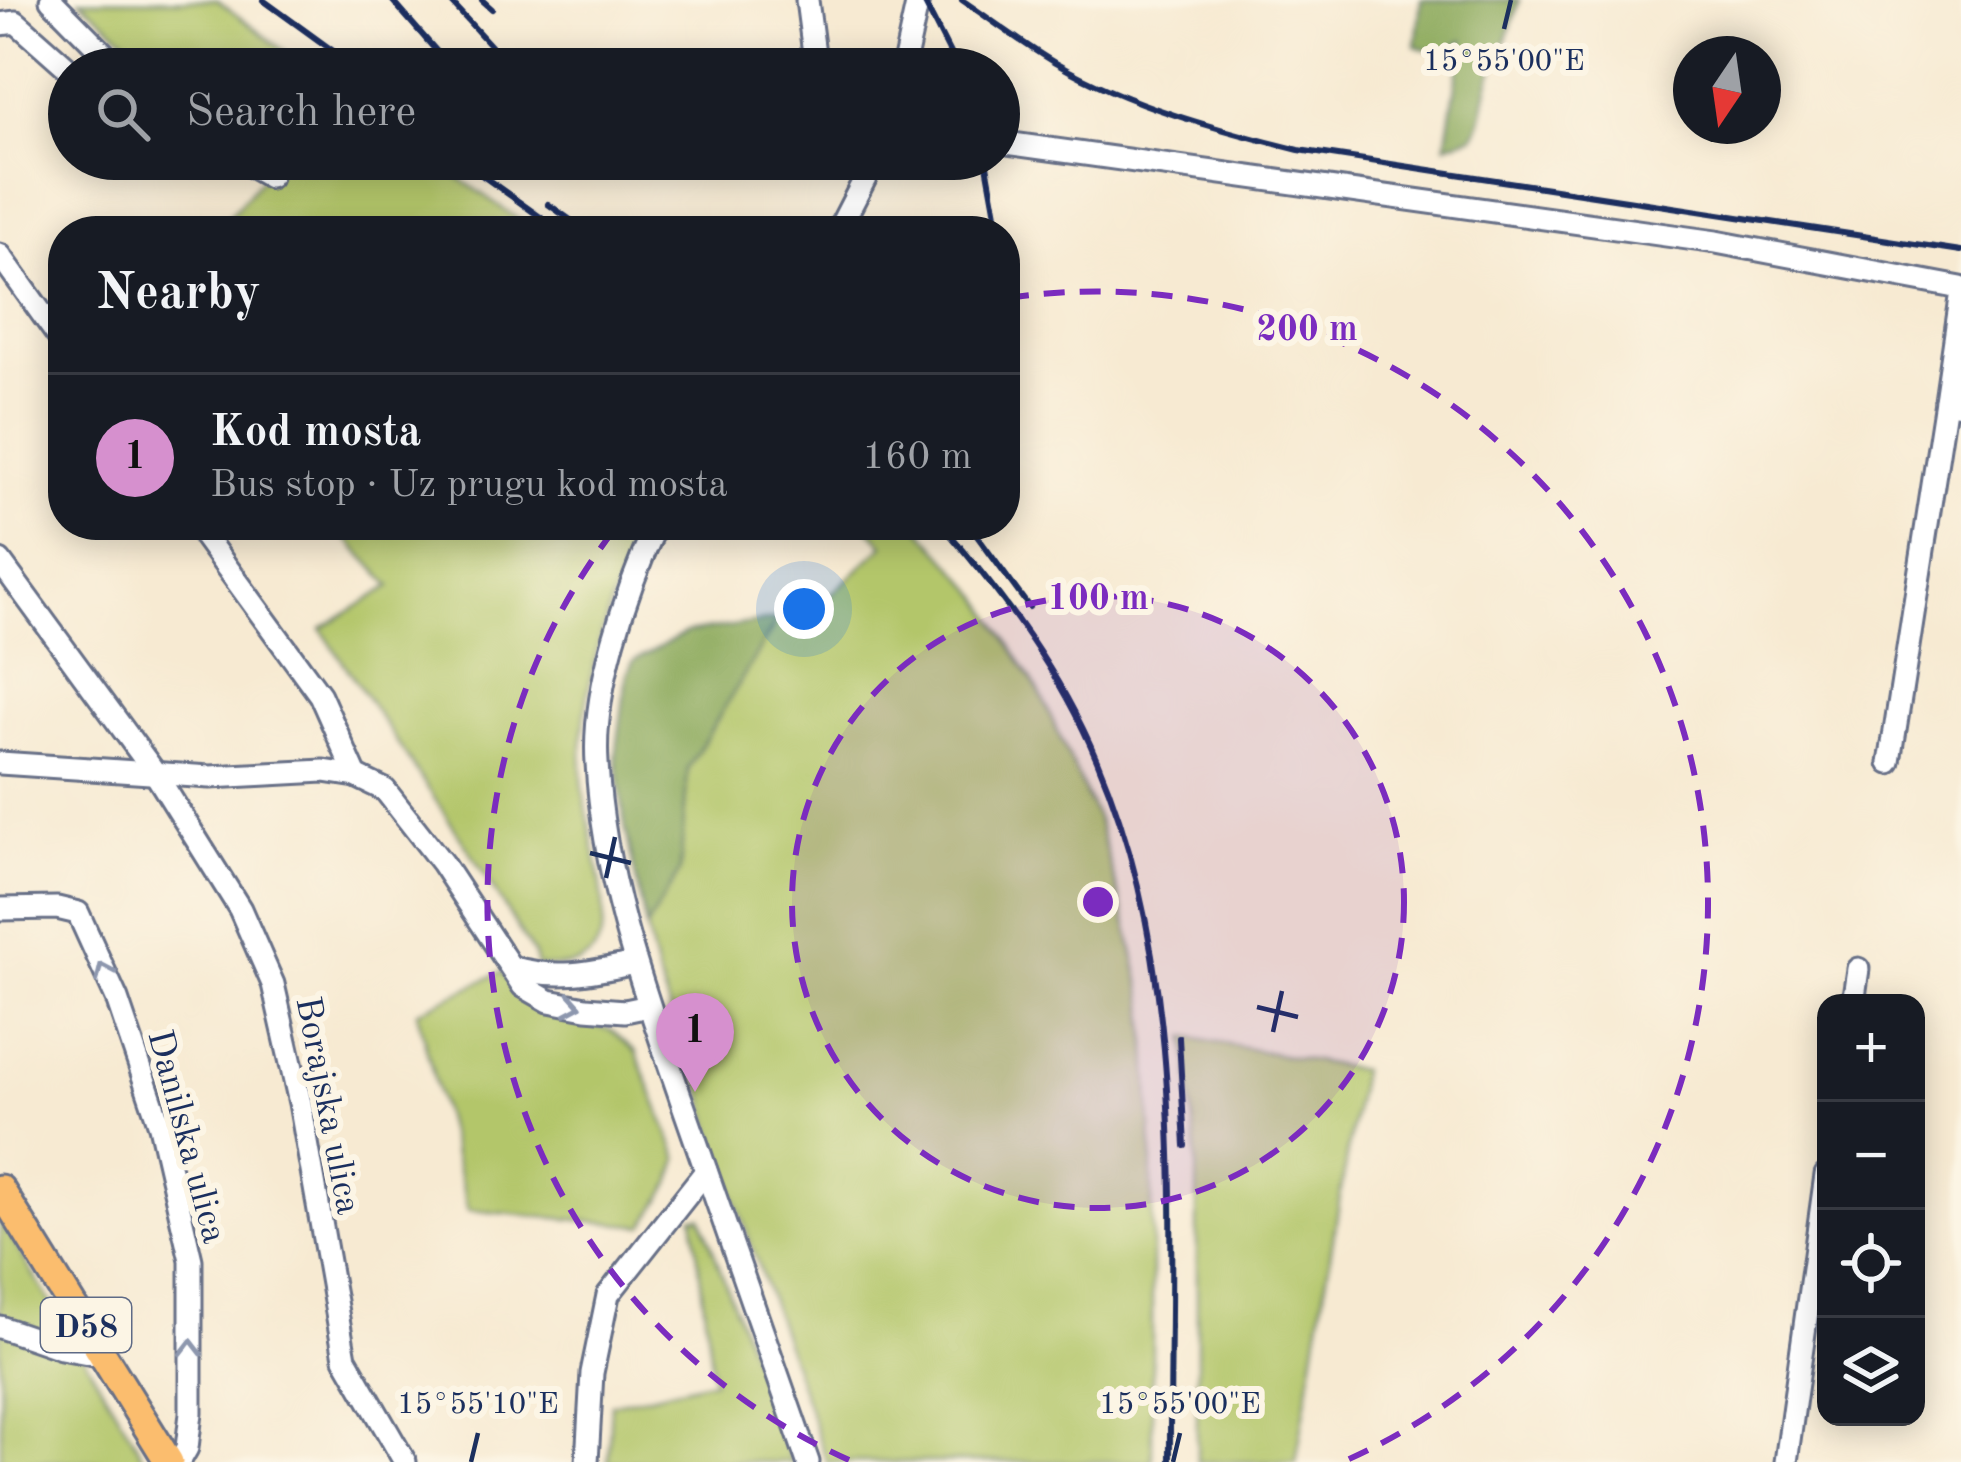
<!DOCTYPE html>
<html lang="en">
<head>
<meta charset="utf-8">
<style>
  body { margin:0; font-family:"Old Standard TT",serif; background:#20242c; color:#f1f3f6 }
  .controls { position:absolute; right:36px; bottom:36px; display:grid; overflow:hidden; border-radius:24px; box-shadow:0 6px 30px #0003 }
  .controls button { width:108px; height:108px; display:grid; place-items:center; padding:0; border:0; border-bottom:3px solid #363941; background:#171b24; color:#f1f3f6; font:60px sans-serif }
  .compass { position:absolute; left:1673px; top:36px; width:108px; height:108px; border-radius:50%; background:#171b24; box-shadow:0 6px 30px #0003; rotate:193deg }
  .you { position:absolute; left:804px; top:609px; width:42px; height:42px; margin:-30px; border:9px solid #fff; border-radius:50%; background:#1a73e8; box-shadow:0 0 0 18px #1a73e833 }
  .badge { display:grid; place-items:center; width:78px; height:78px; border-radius:50%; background:#d690ce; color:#111; font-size:39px; font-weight:700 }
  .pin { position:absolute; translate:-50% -99px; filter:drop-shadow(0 3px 6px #0008) }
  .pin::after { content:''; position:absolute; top:63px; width:42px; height:36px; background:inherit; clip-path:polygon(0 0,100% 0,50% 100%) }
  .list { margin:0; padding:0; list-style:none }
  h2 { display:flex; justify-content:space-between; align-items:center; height:156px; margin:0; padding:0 48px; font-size:51px }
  h2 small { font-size:39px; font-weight:400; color:#9ea1a6 }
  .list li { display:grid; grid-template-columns:78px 1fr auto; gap:36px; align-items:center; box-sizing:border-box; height:168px; padding:0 48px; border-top:3px solid #363941 }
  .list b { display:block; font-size:45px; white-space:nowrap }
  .list p { margin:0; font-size:39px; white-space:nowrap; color:#9ea1a6 }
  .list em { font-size:39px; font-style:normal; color:#9ea1a6 }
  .icon { flex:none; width:66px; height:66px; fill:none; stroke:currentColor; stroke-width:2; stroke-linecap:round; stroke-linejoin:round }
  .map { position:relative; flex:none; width:1961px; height:1462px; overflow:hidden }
  .search { position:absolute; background:#171b24; box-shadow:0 6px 30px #0003; left:48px; top:48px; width:972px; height:132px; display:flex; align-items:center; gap:30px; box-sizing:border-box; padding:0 42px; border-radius:66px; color:#9ea1a6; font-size:45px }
  .panel { position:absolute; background:#171b24; box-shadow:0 6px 30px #0003; left:48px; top:216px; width:972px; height:324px; border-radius:48px }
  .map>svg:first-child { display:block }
</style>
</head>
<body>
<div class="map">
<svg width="1961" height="1462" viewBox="0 0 1961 1462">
  <rect width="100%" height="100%" fill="#fcf5e5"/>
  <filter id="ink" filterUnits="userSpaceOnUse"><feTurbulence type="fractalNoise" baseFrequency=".00833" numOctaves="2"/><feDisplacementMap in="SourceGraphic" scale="24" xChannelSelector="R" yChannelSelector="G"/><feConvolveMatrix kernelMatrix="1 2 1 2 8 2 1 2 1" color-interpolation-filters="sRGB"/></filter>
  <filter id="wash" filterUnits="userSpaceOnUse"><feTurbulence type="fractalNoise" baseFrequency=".004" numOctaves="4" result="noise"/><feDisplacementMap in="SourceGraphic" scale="48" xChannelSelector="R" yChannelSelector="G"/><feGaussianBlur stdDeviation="2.7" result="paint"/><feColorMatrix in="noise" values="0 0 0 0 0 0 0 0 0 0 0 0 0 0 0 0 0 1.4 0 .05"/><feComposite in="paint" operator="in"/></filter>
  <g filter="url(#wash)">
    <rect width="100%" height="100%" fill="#f7ead2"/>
    <g fill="#b3c66a" stroke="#677a64" stroke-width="3">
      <path d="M80,0H217L308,69H160Z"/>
      <path d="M278,159H432L535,231H217Z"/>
      <path d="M334,525H639C608,606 579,688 582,776C584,817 610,898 602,933C594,967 566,968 537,966L534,955L471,853L321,629L391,586Z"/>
      <path d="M866,525H917L981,597L1041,695L1098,822L1129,932L1145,1003L1152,1147V1462H827L717,1147L691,1047L683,1046L657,974L646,928L679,871L688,768L741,679L778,619L831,595L884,545Z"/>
      <path d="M501,972L525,999L545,1013L611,1030L636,1052L679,1159L671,1184L644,1226L468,1210L417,1012Z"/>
      <path d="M1186,1037L1361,1070L1296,1462H1197V1162Z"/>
      <path d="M693,1217H701L791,1462H608L611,1404L713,1380Z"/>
      <path d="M0,1220L132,1436L145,1462H1Z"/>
    </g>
    <g fill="#8eab5e" stroke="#546d5e" stroke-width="3">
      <path d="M1421,0H1519C1513,27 1503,47 1493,72C1484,93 1486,115 1474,136L1446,145L1463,41L1436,53L1416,46Z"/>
      <path d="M778,619L688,768L680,871L646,928L625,826L616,756L627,674L633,661L686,633Z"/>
    </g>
  </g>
  <g filter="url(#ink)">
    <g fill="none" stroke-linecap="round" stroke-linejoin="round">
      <defs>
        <g id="minor">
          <path d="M51,0L119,69"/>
          <path d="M807,0L816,69"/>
          <path d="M0,24L16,22L69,69"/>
          <path d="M903,69L918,0"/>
          <path d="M999,142L1716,242L1961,288"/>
          <path d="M238,159L270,177"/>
          <path d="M838,231L875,159"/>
          <path d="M0,255L63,343"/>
          <path d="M1946,401L1961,298"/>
          <path d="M196,525L320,695L356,776"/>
          <path d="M656,525C626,591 592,690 597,763C603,879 644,991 681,1099C723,1221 766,1341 808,1462"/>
          <path d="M0,561L155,773L240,909L273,984L300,1103L345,1358L405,1462"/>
          <path d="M0,763L210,777L324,771L356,776L385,790L442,863L523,986L549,1001L586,1008L625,1011L649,1006"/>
          <path d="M1890,763L1946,401L1961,404"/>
          <path d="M0,909L57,908L78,913L117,999L160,1126L191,1260V1413L187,1448L179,1462"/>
          <path d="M511,967C554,980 591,973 634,963"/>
          <path d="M1853,1003L1858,969"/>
          <path d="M0,1327L61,1348L104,1356"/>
          <path d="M587,1462L592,1373L608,1295L706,1171"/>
          <path d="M1786,1462L1826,1175"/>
        </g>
        <path id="major" d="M0,1189L169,1462"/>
      </defs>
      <use href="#minor" stroke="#687087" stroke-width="27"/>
      <use href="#major" stroke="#687087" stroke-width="33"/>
      <use href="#minor" stroke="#fff" stroke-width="21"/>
      <use href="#major" stroke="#fbbd6e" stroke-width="27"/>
      <g stroke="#1b2f5e" stroke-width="6">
        <path d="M263,0L358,69"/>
        <path d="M392,0L452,69"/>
        <path d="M449,0L512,69"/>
        <path d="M482,0L492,9"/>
        <path d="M923,0L958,69"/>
        <path d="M962,0C993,21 1023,44 1055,63C1130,106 1216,129 1299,150L1961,251"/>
        <path d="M459,159L560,231"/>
        <path d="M986,159L999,231"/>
        <path d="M548,204L586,231"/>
        <path d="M942,525C1004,597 1060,672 1097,760C1190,979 1169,1229 1170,1462"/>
        <path d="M969,525L1029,607"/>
        <path d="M1179,1038L1185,1146"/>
      </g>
    </g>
    <defs><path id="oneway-chevron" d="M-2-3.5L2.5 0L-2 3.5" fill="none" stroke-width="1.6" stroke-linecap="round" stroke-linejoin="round" transform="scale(3)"/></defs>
    <g stroke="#8d97ae">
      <use href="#oneway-chevron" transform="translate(104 971) rotate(-114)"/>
      <use href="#oneway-chevron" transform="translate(573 1005) rotate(10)"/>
      <use href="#oneway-chevron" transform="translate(191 1348) rotate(-90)"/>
    </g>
  </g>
  <path fill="none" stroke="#1b2f5e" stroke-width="4.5" d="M1504,29L1511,0M590,853L631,863M606,878L615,837M1257,1007L1298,1017M1273,1032L1282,991M471,1462L478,1433M1173,1462L1180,1433"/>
  <circle cx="1098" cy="902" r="306" fill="#7b2cbf" fill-opacity=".12"/>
  <g fill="none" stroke="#7b2cbf" stroke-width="6" stroke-dasharray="21 15">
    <circle cx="1098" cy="902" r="306"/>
    <path d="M849 1460A611 611 0 0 1 617 526M1008 298A611 611 0 0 1 1347 1460"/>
  </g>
  <g text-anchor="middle" stroke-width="12" stroke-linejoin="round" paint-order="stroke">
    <rect fill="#fcf5e5" stroke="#5e6a86" stroke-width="3" x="41" y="1298" width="90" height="54" rx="9"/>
    <g font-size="33" font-weight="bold" fill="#1b2f5e">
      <text x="86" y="1337">D58</text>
    </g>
    <g font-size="36" fill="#1b2f5e" stroke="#fcf5e5">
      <text transform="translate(330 1105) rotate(79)" y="13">Borajska ulica</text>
      <text transform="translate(189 1136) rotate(75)" y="13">Danilska ulica</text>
    </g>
  </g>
  <g font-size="30" text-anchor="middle" fill="#1b2f5e" stroke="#fcf5e5" stroke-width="12" stroke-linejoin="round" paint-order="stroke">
    <text x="1504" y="70">15°55'00"E</text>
    <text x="478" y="1413">15°55'10"E</text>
    <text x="1180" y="1413">15°55'00"E</text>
  </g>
  <circle cx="1098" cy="902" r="18" fill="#7b2cbf" stroke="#fcf5e5" stroke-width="6"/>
  <g font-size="36" text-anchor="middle" font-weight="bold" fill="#7b2cbf" stroke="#fcf5e5" stroke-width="12" stroke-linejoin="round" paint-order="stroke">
    <text x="1307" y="340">200 m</text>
    <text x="1098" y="609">100 m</text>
  </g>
</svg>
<div class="controls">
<button>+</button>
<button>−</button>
<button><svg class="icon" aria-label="locate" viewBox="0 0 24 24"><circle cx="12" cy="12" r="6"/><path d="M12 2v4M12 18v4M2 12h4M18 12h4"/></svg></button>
<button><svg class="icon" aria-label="layers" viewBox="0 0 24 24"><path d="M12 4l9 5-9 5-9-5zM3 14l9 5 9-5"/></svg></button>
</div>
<svg class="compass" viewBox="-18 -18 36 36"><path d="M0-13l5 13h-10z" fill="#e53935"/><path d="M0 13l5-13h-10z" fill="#9ea1a6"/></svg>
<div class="you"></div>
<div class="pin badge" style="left:695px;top:1092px">1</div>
<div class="search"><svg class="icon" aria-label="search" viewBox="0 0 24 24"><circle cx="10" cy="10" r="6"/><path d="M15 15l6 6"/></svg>Search here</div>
<section class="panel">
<h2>Nearby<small></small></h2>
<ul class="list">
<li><span class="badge">1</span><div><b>Kod mosta</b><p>Bus stop · Uz prugu kod mosta</p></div><em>160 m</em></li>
</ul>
</section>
</div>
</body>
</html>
